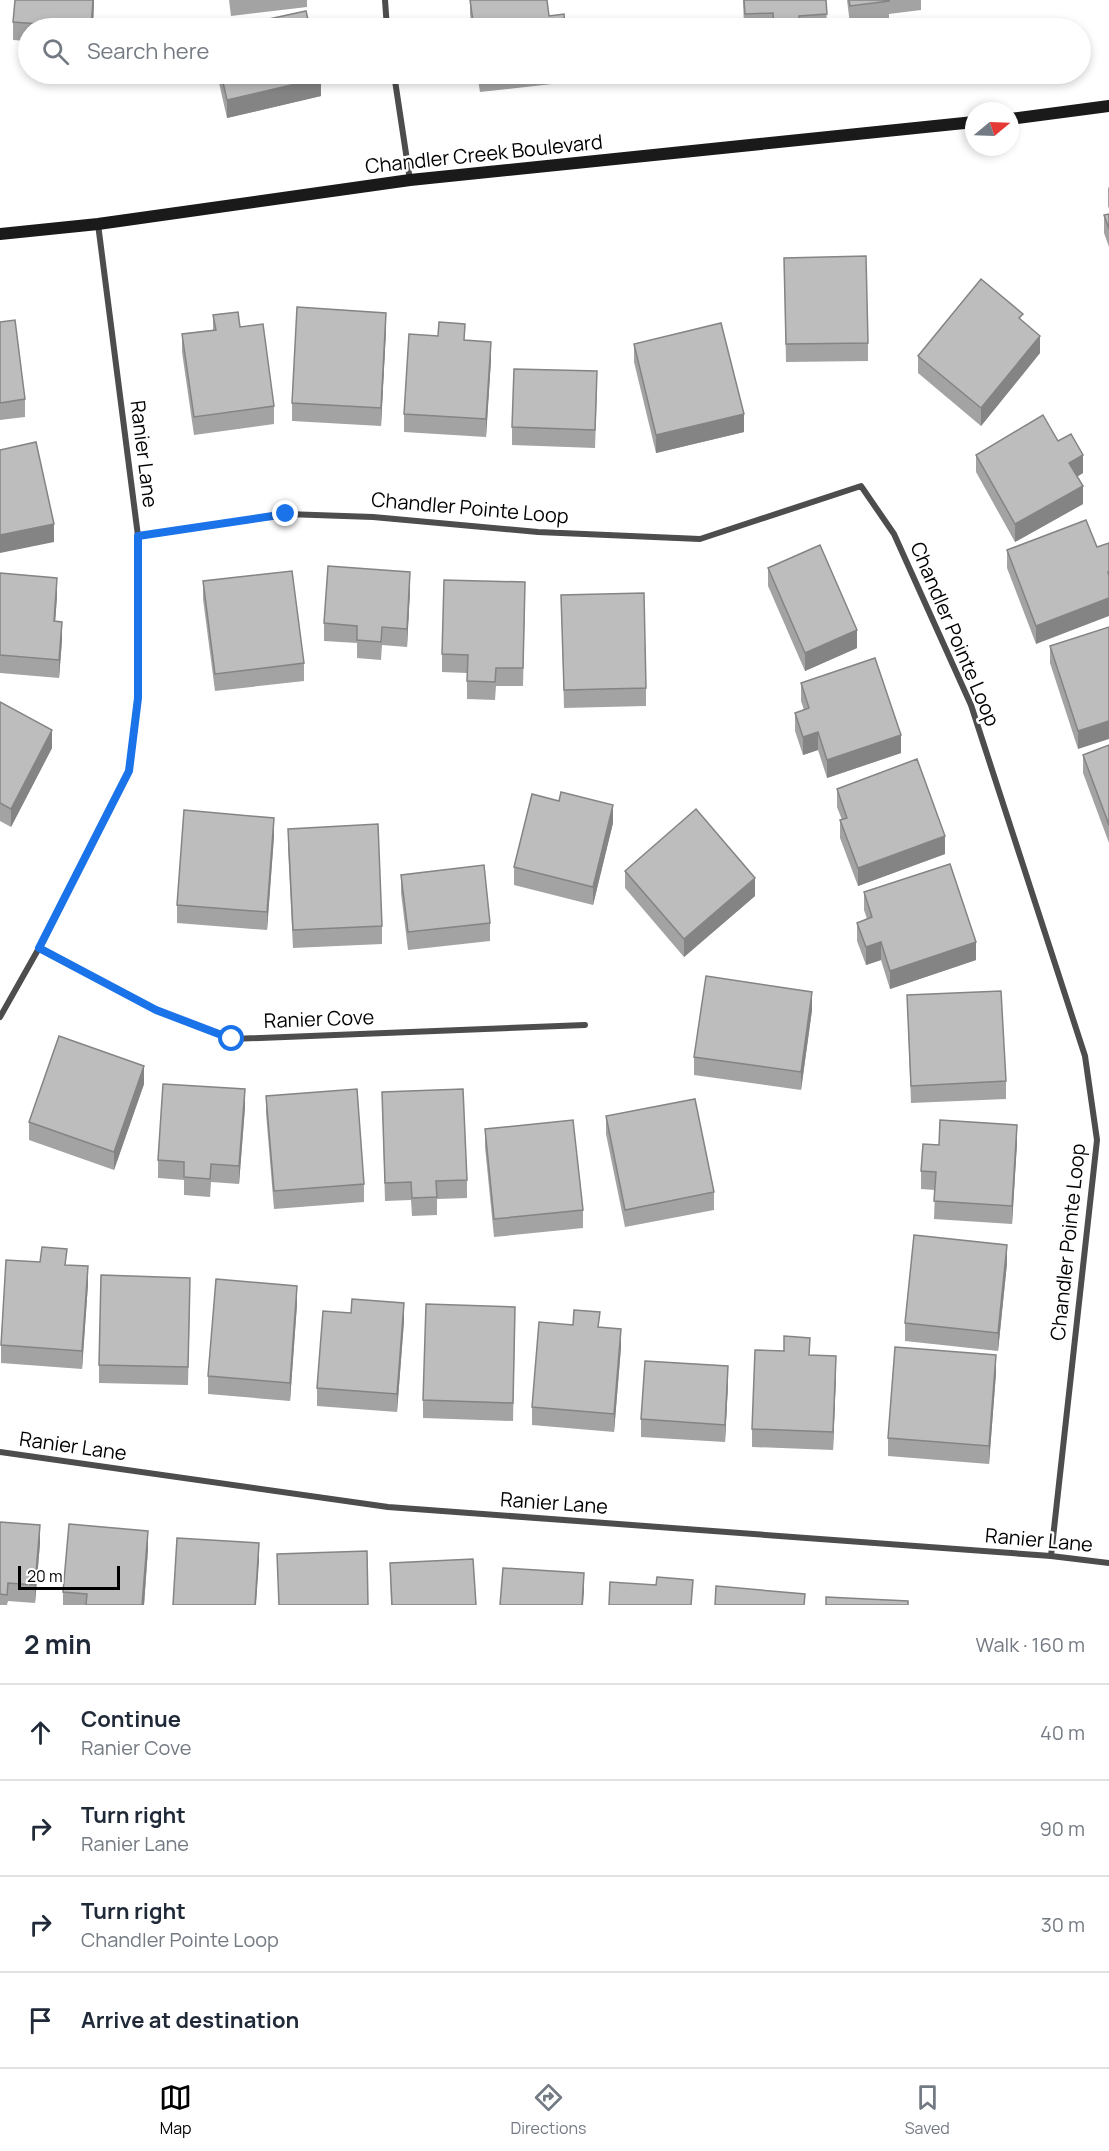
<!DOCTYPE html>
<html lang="en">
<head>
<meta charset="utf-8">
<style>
  body { margin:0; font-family:Manrope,sans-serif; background:#f2f2f3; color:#1f2937 }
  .compass { position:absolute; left:965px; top:102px; width:54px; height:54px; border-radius:50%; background:#fff; box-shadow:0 3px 9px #0003; rotate:71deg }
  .scale { position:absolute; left:18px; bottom:15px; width:102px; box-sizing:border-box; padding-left:6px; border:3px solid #000; border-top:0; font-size:16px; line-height:21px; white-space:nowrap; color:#000; -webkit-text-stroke:4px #fff; paint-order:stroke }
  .stop { position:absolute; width:18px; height:18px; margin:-14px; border:4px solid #1a73e8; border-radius:50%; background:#fff }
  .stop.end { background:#1a73e8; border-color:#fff; box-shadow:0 2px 6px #0008 }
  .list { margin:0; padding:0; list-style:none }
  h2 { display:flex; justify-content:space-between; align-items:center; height:78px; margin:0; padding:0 24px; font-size:26px }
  h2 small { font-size:20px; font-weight:400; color:#747a83 }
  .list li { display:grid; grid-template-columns:39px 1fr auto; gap:18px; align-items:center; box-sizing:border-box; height:96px; padding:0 24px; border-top:2px solid #e0e1e3 }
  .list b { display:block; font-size:22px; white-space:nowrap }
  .list p { margin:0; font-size:20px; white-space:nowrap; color:#747a83 }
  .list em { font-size:20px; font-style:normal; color:#747a83 }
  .icon { flex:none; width:33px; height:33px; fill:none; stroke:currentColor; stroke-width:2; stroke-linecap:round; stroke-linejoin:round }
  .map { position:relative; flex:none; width:1109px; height:1605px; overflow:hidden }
  .search { position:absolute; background:#fff; box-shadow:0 3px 9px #0003; left:18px; right:18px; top:18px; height:66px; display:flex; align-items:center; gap:15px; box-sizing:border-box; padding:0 21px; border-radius:33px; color:#747a83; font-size:22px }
  .sheet { height:462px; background:#fff }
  nav { display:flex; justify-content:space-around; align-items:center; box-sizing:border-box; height:84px; border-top:2px solid #e0e1e3; background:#fff; font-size:16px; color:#747a83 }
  nav a { display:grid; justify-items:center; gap:3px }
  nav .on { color:#000 }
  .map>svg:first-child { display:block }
</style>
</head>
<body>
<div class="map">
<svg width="1109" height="1605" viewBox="0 0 1109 1605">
  <rect width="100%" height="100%" fill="#fff"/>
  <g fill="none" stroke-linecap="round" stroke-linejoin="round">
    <g stroke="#4d4d4d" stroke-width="6">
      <path d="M385,0L387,28"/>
      <path d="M394,74L410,180"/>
      <path d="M138,536L286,514L373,517L538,532L700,539L861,486L894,534L971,705L1085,1056L1097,1140L1051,1556"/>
      <path d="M39,948L156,1010L233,1039L585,1025"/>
      <path d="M0,1017L39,948L129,771L138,698V536L98,224"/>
      <path d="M0,1452L388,1507L1051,1556L1109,1563"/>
    </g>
    <g stroke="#1a1a1a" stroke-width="12">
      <path d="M1010,119L1109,106"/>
      <path d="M0,234L98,224L410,180L974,122"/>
    </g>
  </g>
  <g fill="#a3a3a3">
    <path d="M94,0L93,28H28V41L13,40V22Z"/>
    <path d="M229,0H307V7L231,16Z"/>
    <path d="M470,0H547L549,16L565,28H472L470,14Z"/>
    <path d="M743,0H826L827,28H744Z"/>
    <path d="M847,0H921V10L889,14V19L850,24Z"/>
    <path d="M217,74H320L321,96L227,118Z"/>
    <path d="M477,74H552V84L480,92Z"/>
    <path d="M1109,187V209L1108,206V188Z"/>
    <path d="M1109,214V247L1104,233V215Z"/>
    <path d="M784,258L868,343V361L786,362Z"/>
    <path d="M213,315L240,327L274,406V424L194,435L182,352V334L213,330Z"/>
    <path d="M1023,321L1040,353L981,426L918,373V356Z"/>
    <path d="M0,322L25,399V417L0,420Z"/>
    <path d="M386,330L381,426L292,421V403Z"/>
    <path d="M465,340L491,360L486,437L404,432V414Z"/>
    <path d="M634,344L744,432L656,453L634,362Z"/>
    <path d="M597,389L595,448L512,445V427Z"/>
    <path d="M1058,441L1083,473L1077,477L1083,504L1015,542L976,472V455Z"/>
    <path d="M1086,520L1036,644L1007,568V550Z"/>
    <path d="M768,568L857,648L805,671L768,586Z"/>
    <path d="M0,573L57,596L55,621L62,640L59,678L0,673Z"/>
    <path d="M203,581L304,663V681L215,691L203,599Z"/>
    <path d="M410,590L407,647L382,645L381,660L357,658V643L324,641V623Z"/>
    <path d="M561,595L646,688V706L564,708Z"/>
    <path d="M525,600L523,686H496L495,700L467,699V673L442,672V654Z"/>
    <path d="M1109,627L1078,749L1050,663V646Z"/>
    <path d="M801,683L901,753L827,778L818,750L803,755L795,731V713L804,710L801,701Z"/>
    <path d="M0,702L52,748L11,827L0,821Z"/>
    <path d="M1109,745V843L1083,773V755Z"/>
    <path d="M837,789L945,854L858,886L840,838V820H842L837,807Z"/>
    <path d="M613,823L593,905L514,885V867Z"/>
    <path d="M288,829L382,926V944L293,948L288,847Z"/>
    <path d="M274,836L267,930L177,923V905Z"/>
    <path d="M625,871L755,896L684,957L625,888Z"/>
    <path d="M401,875L490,923V941L408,950L401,893Z"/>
    <path d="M864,892L976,960L890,989L881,960L866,965L857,941V923L867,919L864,910Z"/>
    <path d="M907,995L1006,1081V1099L911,1103Z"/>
    <path d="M812,1010L801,1090L694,1075V1057Z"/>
    <path d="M144,1084L114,1170L29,1140V1122Z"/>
    <path d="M382,1092L467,1180V1198L437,1199V1215L412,1216L411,1200L385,1201Z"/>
    <path d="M266,1096L364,1184V1202L274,1209L266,1113Z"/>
    <path d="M245,1107L239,1184L211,1182L210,1197L184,1195V1180L158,1178V1160Z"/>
    <path d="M606,1116L714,1192V1210L625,1227L606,1134Z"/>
    <path d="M485,1129L583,1210V1228L494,1237L485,1147Z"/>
    <path d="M1017,1143L1012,1224L934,1219L935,1190L921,1189V1171L939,1145Z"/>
    <path d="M1007,1263L998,1351L905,1341V1323Z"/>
    <path d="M67,1265L88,1284L82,1369L1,1363V1345Z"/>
    <path d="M190,1296L188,1385L99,1383V1365Z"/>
    <path d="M297,1304L290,1401L208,1394V1376Z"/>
    <path d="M404,1321L397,1412L317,1406V1388Z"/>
    <path d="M515,1325L513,1421L423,1418V1400Z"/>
    <path d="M600,1327L621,1347L614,1432L532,1425V1407Z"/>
    <path d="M810,1355L836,1374L833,1450L752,1447V1429Z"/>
    <path d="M996,1373L989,1464L888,1456V1438Z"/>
    <path d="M728,1384L725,1442L641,1437V1419Z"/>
    <path d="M0,1522L40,1543L35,1603L8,1601L7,1605H0Z"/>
    <path d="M148,1549L144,1605H63V1592Z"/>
    <path d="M390,1563L476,1605H391Z"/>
  </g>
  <g fill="#848484">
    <path d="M93,0H94L93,28H91Z"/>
    <path d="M321,78V96L227,118V100Z"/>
    <path d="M386,313V330L381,426V408Z"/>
    <path d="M1040,336V353L981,426V408Z"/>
    <path d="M491,342V360L486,437V419Z"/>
    <path d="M744,414V432L656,453V435Z"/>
    <path d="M1083,455V473L1069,481V463Z"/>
    <path d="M1083,486V504L1015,542V524Z"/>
    <path d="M54,524V542L0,553V535Z"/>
    <path d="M410,572V590L407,647V629Z"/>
    <path d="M57,578V596L54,639V621Z"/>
    <path d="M1109,598V616L1036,644V626Z"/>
    <path d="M62,622V640L59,678V660Z"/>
    <path d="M857,630V648L805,671V653Z"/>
    <path d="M1109,721V739L1078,749V731Z"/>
    <path d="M52,730V748L11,827V809Z"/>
    <path d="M818,732V750L803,755V737Z"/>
    <path d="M901,735V753L827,778V760Z"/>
    <path d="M613,805V823L593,905V887Z"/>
    <path d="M274,818V836L267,930V912Z"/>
    <path d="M945,836V854L858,886V868Z"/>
    <path d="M755,878V896L684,957V939Z"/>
    <path d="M881,942V960L866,965V947Z"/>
    <path d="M976,942V960L890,989V971Z"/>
    <path d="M812,992V1010L801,1090V1072Z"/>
    <path d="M144,1066V1084L114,1170V1152Z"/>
    <path d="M245,1089V1107L239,1184V1166Z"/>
    <path d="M1017,1125V1143L1012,1224V1206Z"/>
    <path d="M1007,1245V1263L998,1351V1333Z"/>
    <path d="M88,1266V1284L82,1369V1351Z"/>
    <path d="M297,1286V1304L290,1401V1383Z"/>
    <path d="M404,1303V1321L397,1412V1394Z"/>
    <path d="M621,1329V1347L614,1432V1414Z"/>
    <path d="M996,1355V1373L989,1464V1446Z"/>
    <path d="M836,1356V1374L833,1450V1432Z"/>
    <path d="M728,1366V1384L725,1442V1425Z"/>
    <path d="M40,1525V1543L35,1603V1585Z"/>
    <path d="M148,1531V1549L144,1605H142Z"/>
    <path d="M259,1543V1561L256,1605H255Z"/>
    <path d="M584,1573V1591L583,1605H582Z"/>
  </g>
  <g fill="#bdbdbd" stroke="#848484" stroke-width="1.5">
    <path d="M15,0H93L91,28L13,22Z"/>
    <path d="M470,0H547L549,16L564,14L565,28H474Z"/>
    <path d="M744,0H826L827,14L799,16V28H774L773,13L745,14Z"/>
    <path d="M849,0H889V1L850,6Z"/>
    <path d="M306,11L310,28H228Z"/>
    <path d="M221,74H320L321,78L227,100Z"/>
    <path d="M1109,214V229L1104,215Z"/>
    <path d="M866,256L868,343L786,344L784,258Z"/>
    <path d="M981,279L1023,314L1019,318L1040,336L981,408L918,356Z"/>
    <path d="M297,307L386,313L381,408L292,403Z"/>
    <path d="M238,312L240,327L263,324L274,406L194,417L182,334L216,330L213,315Z"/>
    <path d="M15,320L25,399L0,403V322Z"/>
    <path d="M439,322L465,324L464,340L491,342L486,419L404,414L409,334L438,336Z"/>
    <path d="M721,323L744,414L656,435L634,344Z"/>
    <path d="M514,369L597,371L595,430L512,427Z"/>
    <path d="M1043,415L1058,441L1071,434L1083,455L1069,463L1083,486L1015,524L976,455Z"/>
    <path d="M36,442L54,524L0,535V450Z"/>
    <path d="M1086,520L1097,547L1109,543V572H1108L1109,576V598L1036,626L1007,550Z"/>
    <path d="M820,545L857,630L805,653L768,568Z"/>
    <path d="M328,566L410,572L407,629L382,627L381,642L357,640V626L324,623Z"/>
    <path d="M292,571L304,663L215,674L203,581Z"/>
    <path d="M0,573L57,578L54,621L62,622L59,660L0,655Z"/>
    <path d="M444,580L525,582L523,668H496L495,682L467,681L468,655L442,654Z"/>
    <path d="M644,593L646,688L564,690L561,595Z"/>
    <path d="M1109,627V721L1078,731L1050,646Z"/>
    <path d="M875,658L901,735L827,760L818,732L803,737L795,713L809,708L801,683Z"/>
    <path d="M0,702L52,730L11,809L0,803Z"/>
    <path d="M1109,745V825L1083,755Z"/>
    <path d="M917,759L945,836L858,868L840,820L847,818L837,789Z"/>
    <path d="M561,792L613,805L593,887L514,867L532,794L559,801Z"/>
    <path d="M696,809L755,878L684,939L625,871Z"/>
    <path d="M184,810L274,818L267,912L177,905Z"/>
    <path d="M378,824L382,926L293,930L288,829Z"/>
    <path d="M950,864L976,942L890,971L881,942L866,947L857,923L872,917L864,892Z"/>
    <path d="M484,865L490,923L408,932L401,875Z"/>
    <path d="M706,976L812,992L801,1072L694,1057Z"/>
    <path d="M1001,991L1006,1081L911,1086L907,995Z"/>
    <path d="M59,1036L144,1066L114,1152L29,1122Z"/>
    <path d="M163,1084L245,1089L239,1166L211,1164L210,1179L184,1177V1162L158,1160Z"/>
    <path d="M357,1089L364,1184L274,1191L266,1096Z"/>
    <path d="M463,1089L467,1180L436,1181L437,1197L412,1198L411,1182L385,1183L382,1092Z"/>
    <path d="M695,1099L714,1192L625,1210L606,1116Z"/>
    <path d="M573,1120L583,1210L494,1219L485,1129Z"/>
    <path d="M940,1120L1017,1125L1012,1206L934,1201L936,1172L921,1171L923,1144L939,1145Z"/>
    <path d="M914,1235L1007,1245L998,1333L905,1323Z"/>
    <path d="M42,1247L67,1249L65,1265L88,1266L82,1351L1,1345L6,1260L40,1262Z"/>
    <path d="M101,1275L190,1278L188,1367L99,1365Z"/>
    <path d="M216,1279L297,1286L290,1383L208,1376Z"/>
    <path d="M352,1299L404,1303L397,1394L317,1388L323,1311L351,1313Z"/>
    <path d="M426,1304L515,1307L513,1403L423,1400Z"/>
    <path d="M574,1310L600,1312L598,1327L621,1329L614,1414L532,1407L539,1322L573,1325Z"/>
    <path d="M784,1336L810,1338L809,1355L836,1356L833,1432L752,1429L755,1350L784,1351Z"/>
    <path d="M895,1347L996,1355L989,1446L888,1438Z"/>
    <path d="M645,1361L728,1366L725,1425L641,1419Z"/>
    <path d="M0,1522L40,1525L35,1585L8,1583L7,1595L0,1594Z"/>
    <path d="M69,1524L148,1531L142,1605H86L87,1594L63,1592Z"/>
    <path d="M177,1538L259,1543L255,1605H173Z"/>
    <path d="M367,1551L368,1605H279L277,1554Z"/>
    <path d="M473,1559L476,1605H392L390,1563Z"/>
    <path d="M503,1568L584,1573L582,1605H500Z"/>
    <path d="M657,1577L693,1580L691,1605H609L610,1582L656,1585Z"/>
    <path d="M716,1586L805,1594L804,1605H715Z"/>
    <path d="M826,1597L908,1601V1605H826Z"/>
  </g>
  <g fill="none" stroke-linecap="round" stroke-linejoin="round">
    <path stroke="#1a73e8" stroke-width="8" d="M232,1039L156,1010L39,948L129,771L138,698V536L286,514"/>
  </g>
  <g text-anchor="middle" stroke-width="5" stroke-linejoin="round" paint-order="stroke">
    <g font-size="20" fill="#000" stroke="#fff">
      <text transform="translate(484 154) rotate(-6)" y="7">Chandler Creek Boulevard</text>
      <text transform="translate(144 454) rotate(83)" y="7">Ranier Lane</text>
      <text transform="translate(470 508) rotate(5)" y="7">Chandler Pointe Loop</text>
      <text transform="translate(955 634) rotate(67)" y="7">Chandler Pointe Loop</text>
      <text transform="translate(319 1019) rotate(-2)" y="7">Ranier Cove</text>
      <text transform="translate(1068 1242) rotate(-84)" y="7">Chandler Pointe Loop</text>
      <text transform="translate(73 1446) rotate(8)" y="7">Ranier Lane</text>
      <text transform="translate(554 1503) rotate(4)" y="7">Ranier Lane</text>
      <text transform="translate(1039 1540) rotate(5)" y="7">Ranier Lane</text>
    </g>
  </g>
</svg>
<svg class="compass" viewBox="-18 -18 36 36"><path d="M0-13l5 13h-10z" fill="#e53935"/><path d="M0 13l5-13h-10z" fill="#747a83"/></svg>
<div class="scale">20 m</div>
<div class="stop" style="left:232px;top:1039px"></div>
<div class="stop end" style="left:286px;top:514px"></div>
<div class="search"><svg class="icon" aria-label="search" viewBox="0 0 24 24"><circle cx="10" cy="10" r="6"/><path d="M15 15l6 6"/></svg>Search here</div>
</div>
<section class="sheet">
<h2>2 min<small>Walk · 160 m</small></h2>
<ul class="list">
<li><svg class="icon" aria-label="ahead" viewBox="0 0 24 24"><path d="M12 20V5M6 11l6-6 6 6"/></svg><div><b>Continue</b><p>Ranier Cove</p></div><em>40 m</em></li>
<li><svg class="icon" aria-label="right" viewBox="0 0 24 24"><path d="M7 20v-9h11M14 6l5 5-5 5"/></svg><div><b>Turn right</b><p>Ranier Lane</p></div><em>90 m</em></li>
<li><svg class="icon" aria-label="right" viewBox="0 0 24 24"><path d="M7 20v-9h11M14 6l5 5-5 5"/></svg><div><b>Turn right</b><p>Chandler Pointe Loop</p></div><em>30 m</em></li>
<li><svg class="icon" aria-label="arrive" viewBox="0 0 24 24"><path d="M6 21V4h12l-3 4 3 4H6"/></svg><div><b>Arrive at destination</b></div></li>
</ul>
</section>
<nav>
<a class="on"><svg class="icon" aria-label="map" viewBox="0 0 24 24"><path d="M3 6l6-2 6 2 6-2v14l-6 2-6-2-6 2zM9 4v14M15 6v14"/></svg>Map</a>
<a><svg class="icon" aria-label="directions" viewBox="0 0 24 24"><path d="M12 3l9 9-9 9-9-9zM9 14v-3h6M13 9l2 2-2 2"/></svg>Directions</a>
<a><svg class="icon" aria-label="saved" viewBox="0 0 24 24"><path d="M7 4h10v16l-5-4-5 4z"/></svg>Saved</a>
</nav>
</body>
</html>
